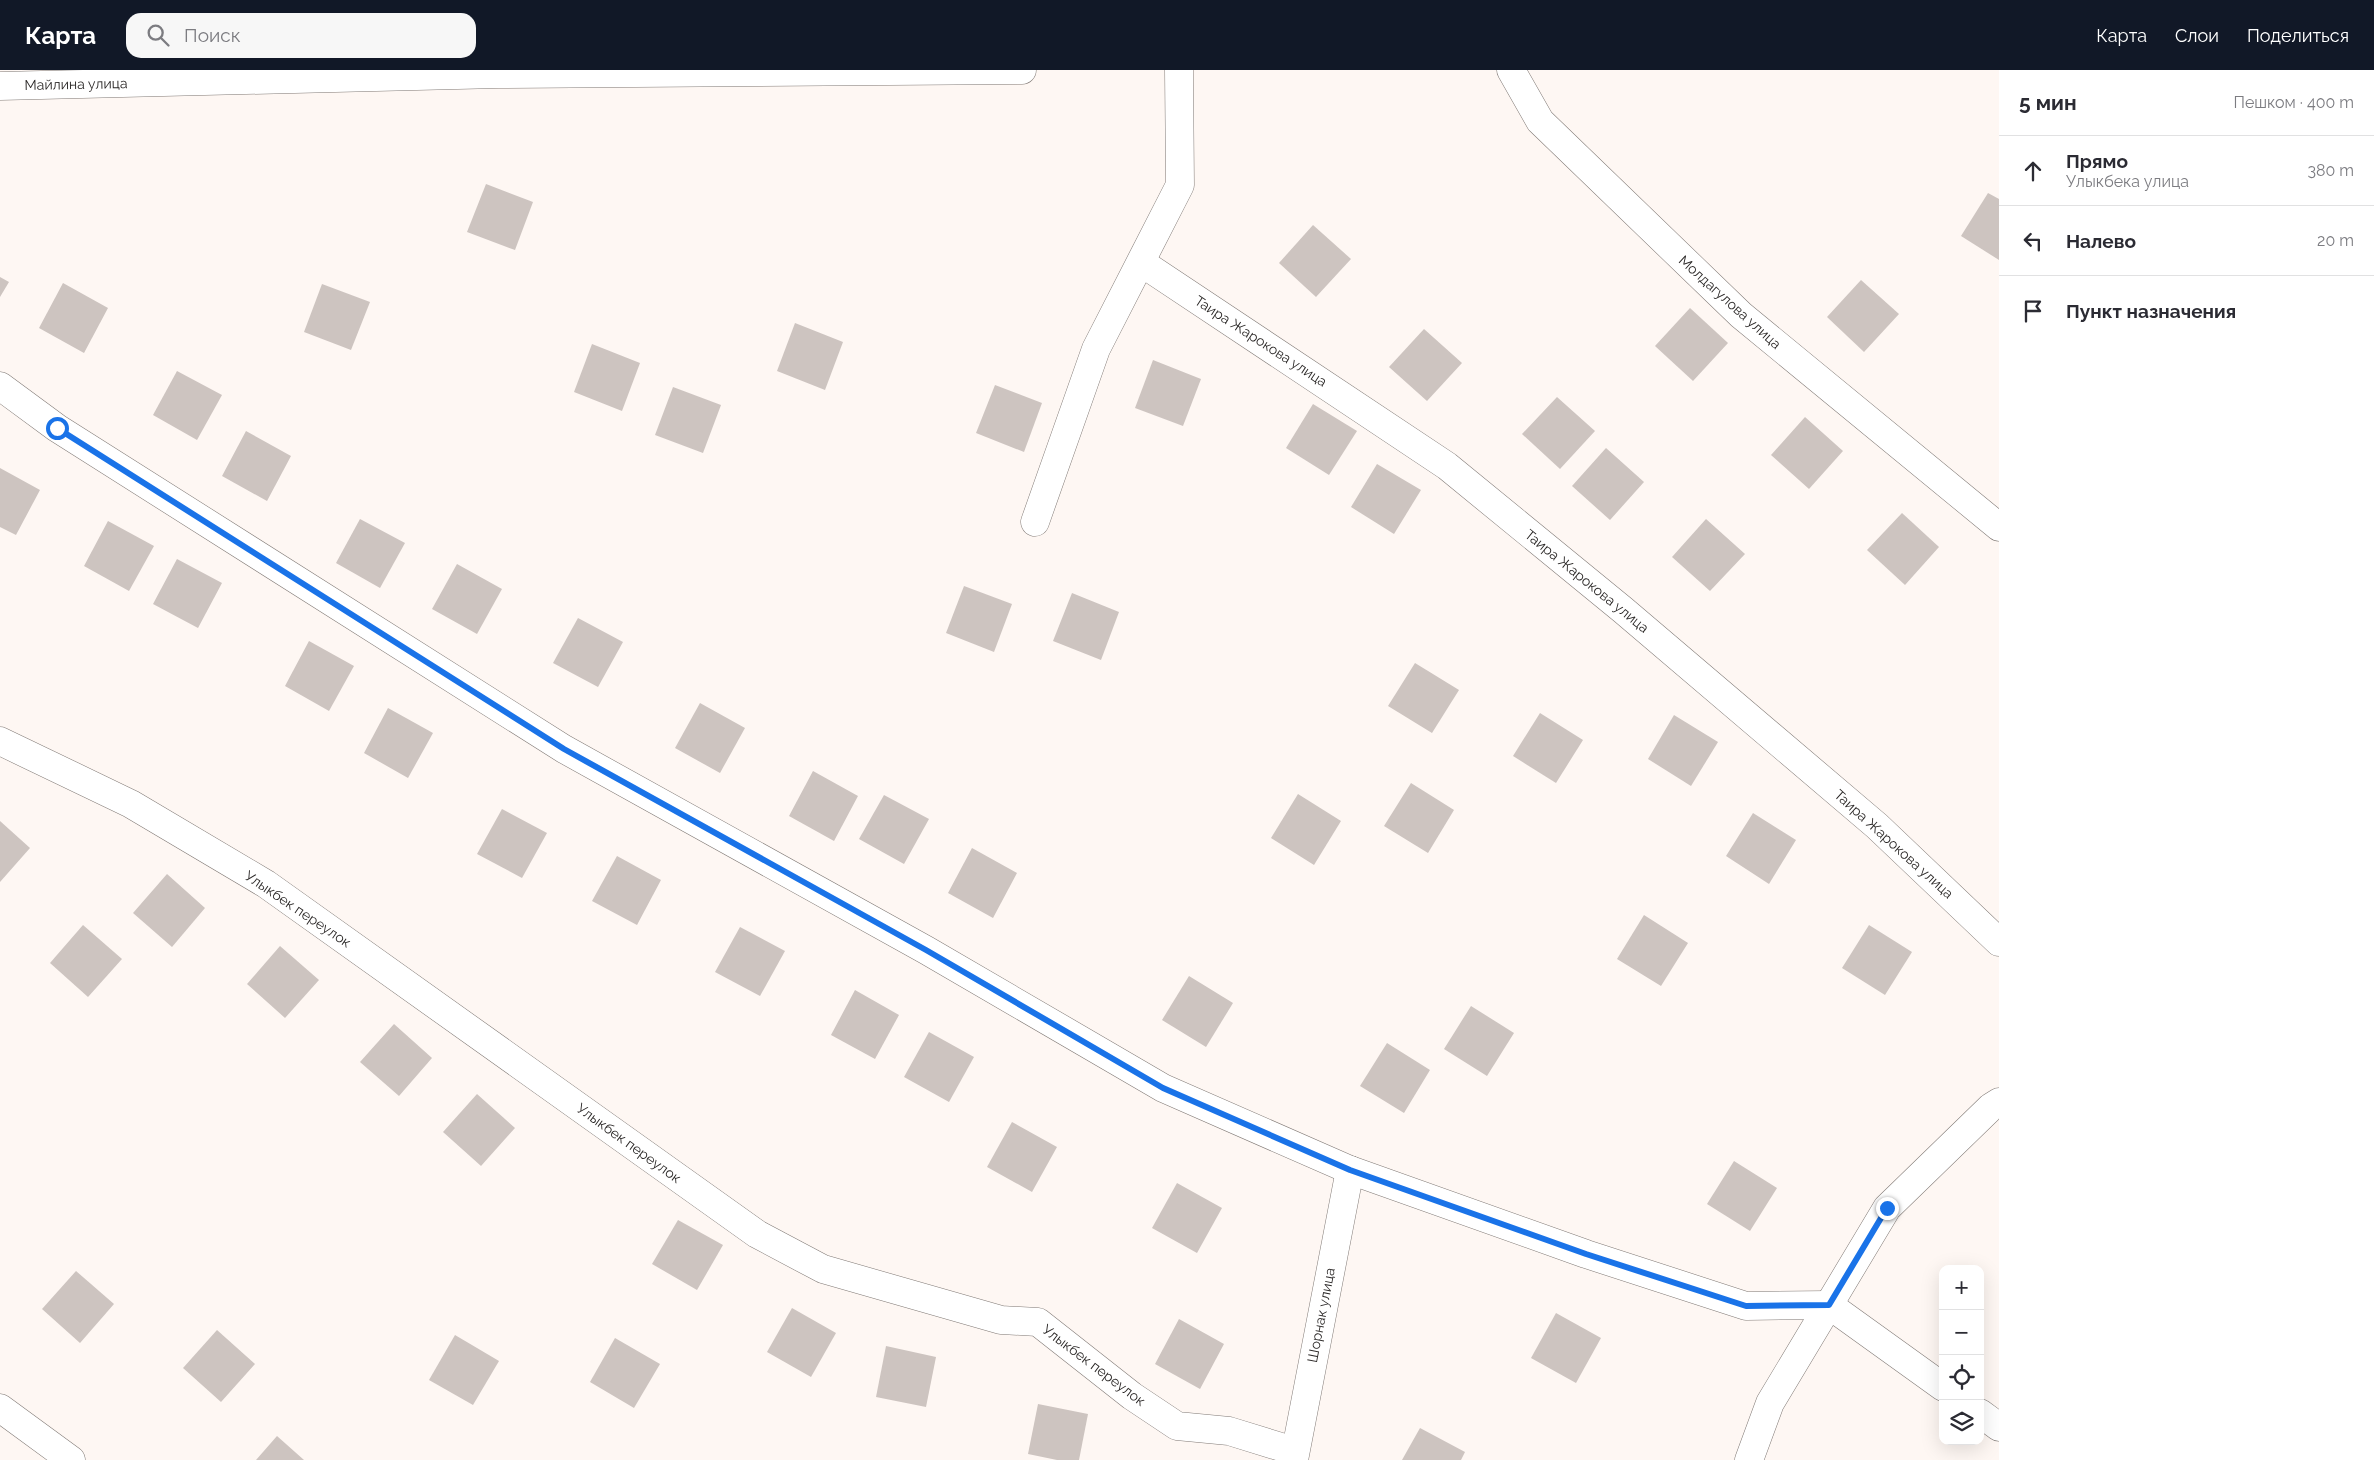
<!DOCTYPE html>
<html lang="ru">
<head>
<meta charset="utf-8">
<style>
  body { margin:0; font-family:Raleway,sans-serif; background:#f7f7f7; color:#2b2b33 }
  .controls { position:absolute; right:15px; bottom:15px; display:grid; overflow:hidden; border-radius:10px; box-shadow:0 5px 20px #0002 }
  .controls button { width:45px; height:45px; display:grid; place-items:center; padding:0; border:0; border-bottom:1px solid #e1e1e2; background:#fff; color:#2b2b33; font:25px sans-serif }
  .stop { position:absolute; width:15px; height:15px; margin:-11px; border:4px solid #1a73e8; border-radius:50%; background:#fff }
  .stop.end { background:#1a73e8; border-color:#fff; box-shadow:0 1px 5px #0008 }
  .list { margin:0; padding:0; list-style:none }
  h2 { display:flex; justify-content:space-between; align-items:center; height:65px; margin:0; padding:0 20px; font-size:21px }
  h2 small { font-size:16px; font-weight:400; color:#7c7c81 }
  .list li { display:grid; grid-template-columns:32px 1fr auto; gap:15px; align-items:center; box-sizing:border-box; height:70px; padding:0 20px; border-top:1px solid #e1e1e2 }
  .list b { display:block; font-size:19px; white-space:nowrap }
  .list p { margin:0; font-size:16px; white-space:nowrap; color:#7c7c81 }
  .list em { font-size:16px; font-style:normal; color:#7c7c81 }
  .icon { flex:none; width:28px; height:28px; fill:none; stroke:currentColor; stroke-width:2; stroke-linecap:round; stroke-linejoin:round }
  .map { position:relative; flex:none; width:1999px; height:1390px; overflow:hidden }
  header { display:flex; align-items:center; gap:30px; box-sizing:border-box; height:70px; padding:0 25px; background:#111827; color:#fff }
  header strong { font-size:24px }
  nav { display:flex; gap:28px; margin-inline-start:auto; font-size:18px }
  .search { width:350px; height:45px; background:#f7f7f7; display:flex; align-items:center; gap:12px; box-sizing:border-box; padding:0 18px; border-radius:15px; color:#7c7c81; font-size:19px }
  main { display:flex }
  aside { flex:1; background:#fff }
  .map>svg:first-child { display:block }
</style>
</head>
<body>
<header>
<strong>Карта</strong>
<div class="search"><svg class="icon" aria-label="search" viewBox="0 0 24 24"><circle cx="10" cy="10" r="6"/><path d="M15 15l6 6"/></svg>Поиск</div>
<nav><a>Карта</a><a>Слои</a><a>Поделиться</a></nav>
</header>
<main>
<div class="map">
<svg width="1999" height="1390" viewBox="0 0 1999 1390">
  <rect width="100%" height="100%" fill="#fef7f3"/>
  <g fill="#cdc4c0">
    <path d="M486,114L533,132L515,180L467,162Z"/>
    <path d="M1988,123L1999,129V190L1961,166Z"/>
    <path d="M1313,155L1351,189L1316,227L1279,193Z"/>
    <path d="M0,207L9,212L0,227Z"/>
    <path d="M1861,210L1899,244L1864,282L1827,247Z"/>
    <path d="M63,213L108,238L84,283L39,258Z"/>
    <path d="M322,214L370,232L351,280L304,262Z"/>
    <path d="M1690,238L1728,273L1693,311L1655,276Z"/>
    <path d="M795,253L843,272L825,320L777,301Z"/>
    <path d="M1424,259L1462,293L1427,331L1389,297Z"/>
    <path d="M592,274L640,293L622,341L574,322Z"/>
    <path d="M1153,290L1201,309L1183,356L1135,338Z"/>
    <path d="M177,301L222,325L197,370L153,345Z"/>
    <path d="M995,315L1042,333L1024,382L976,363Z"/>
    <path d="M673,317L721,335L703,383L655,365Z"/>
    <path d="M1557,327L1595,361L1560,399L1522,364Z"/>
    <path d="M1313,334L1357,361L1329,405L1286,378Z"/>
    <path d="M1805,347L1843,381L1809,419L1771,385Z"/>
    <path d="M246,361L291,386L267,431L222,406Z"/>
    <path d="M1606,378L1644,412L1610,450L1572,416Z"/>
    <path d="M1377,394L1421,420L1394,464L1351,437Z"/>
    <path d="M0,398L40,420L16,465L0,457Z"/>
    <path d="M1902,443L1939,477L1905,515L1867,480Z"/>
    <path d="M360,449L405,473L380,518L336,493Z"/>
    <path d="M1706,449L1745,484L1710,521L1672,487Z"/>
    <path d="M108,451L154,476L129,521L84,496Z"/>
    <path d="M177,489L222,513L198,558L153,534Z"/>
    <path d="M457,494L502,519L477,564L432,539Z"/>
    <path d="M964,516L1012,534L994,582L946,563Z"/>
    <path d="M1072,523L1119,542L1101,590L1053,571Z"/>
    <path d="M578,548L623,572L598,617L553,593Z"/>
    <path d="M309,571L354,596L329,641L285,616Z"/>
    <path d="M1415,593L1459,620L1432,663L1388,636Z"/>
    <path d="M700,633L745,658L720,703L675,678Z"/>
    <path d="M388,638L433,663L408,708L364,683Z"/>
    <path d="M1540,643L1583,670L1556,713L1513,686Z"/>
    <path d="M1674,645L1718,672L1691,716L1648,689Z"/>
    <path d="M813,701L858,726L834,771L789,746Z"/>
    <path d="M1411,713L1454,740L1428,783L1384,756Z"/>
    <path d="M1298,724L1341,751L1314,795L1271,768Z"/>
    <path d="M884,725L929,749L904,794L859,769Z"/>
    <path d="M502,739L547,763L522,808L477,784Z"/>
    <path d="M1753,743L1796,770L1769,814L1726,786Z"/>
    <path d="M0,751L30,778L0,812Z"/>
    <path d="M972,778L1017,803L993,848L948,823Z"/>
    <path d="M617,786L661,810L637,855L592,831Z"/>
    <path d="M167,804L205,838L172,877L133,843Z"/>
    <path d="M1644,845L1688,873L1661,916L1617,889Z"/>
    <path d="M83,855L122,889L88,927L50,893Z"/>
    <path d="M1869,855L1912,882L1885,925L1842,898Z"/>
    <path d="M740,857L785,881L760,926L715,902Z"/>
    <path d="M280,876L319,910L285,948L247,914Z"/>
    <path d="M1189,906L1233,933L1206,977L1162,950Z"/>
    <path d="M855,920L899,945L875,989L831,965Z"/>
    <path d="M1471,936L1514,963L1487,1006L1444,979Z"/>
    <path d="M394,954L432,988L399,1026L360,992Z"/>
    <path d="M929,962L974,987L949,1032L904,1007Z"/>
    <path d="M1387,973L1430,1000L1404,1043L1360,1016Z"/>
    <path d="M477,1024L515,1058L481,1096L443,1062Z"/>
    <path d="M1012,1052L1057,1077L1032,1122L987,1097Z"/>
    <path d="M1734,1091L1777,1118L1750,1161L1707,1134Z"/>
    <path d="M1177,1113L1222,1138L1197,1183L1152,1158Z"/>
    <path d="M678,1150L723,1175L697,1220L652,1194Z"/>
    <path d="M76,1201L114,1234L80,1273L42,1239Z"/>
    <path d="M792,1238L836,1263L811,1307L767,1282Z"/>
    <path d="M1556,1243L1601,1268L1576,1313L1531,1288Z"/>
    <path d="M1179,1249L1224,1274L1200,1319L1155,1294Z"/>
    <path d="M217,1260L255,1294L221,1332L183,1298Z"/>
    <path d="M455,1265L499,1291L473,1335L429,1310Z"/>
    <path d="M615,1268L660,1294L634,1338L590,1312Z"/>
    <path d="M886,1276L936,1287L926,1337L876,1327Z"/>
    <path d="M1038,1334L1088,1344L1079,1390H1057L1028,1384Z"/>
    <path d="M1420,1358L1465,1382L1461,1390H1402Z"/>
    <path d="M277,1366L304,1390H256Z"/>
  </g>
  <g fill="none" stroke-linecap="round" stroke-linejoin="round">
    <defs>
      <g id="minor">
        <path d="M1511,0L1540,51L1741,245L1999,457"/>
        <path d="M0,16L498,4L1022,0"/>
        <path d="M1142,193L1447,396L1623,540L1877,756L1999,872"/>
        <path d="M0,316L57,358L564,679L926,880L1163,1018L1350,1100L1586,1184L1746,1236L1829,1235L1943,1317"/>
        <path d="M1035,452L1096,279L1180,115L1179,0"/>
        <path d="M0,671L131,734L266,814L757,1164L823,1199L1001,1250L1038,1252L1132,1326L1177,1356L1229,1361L1294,1381"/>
        <path d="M0,1338L71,1390"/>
        <path d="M1980,1343L1999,1357"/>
        <path d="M1294,1390L1350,1100"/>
        <path d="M1749,1390L1770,1333L1887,1138L1991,1037L1999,1032"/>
      </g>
    </defs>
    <use href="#minor" stroke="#817a76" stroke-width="29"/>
    <use href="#minor" stroke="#fff" stroke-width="28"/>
  </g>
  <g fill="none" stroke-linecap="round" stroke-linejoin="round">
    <path stroke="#1a73e8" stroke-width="6" d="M57,358L564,679L926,880L1163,1018L1350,1100L1586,1184L1746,1236L1829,1235L1887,1138"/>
  </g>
  <g text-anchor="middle" stroke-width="4" stroke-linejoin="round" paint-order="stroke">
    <g font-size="14" fill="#2a2726" stroke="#fff">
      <text transform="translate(76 14) rotate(-1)" y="5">Майлина улица</text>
      <text transform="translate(1730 232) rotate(42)" y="5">Молдагулова улица</text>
      <text transform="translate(1261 271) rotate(33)" y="5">Таира Жарокова улица</text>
      <text transform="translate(1587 511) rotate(39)" y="5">Таира Жарокова улица</text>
      <text transform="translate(1894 774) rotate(42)" y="5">Таира Жарокова улица</text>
      <text transform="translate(298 839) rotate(34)" y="5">Улыкбек переулок</text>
      <text transform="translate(629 1073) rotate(36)" y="5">Улыкбек переулок</text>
      <text transform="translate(1321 1245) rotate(-79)" y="5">Шорнак улица</text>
      <text transform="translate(1094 1295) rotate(37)" y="5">Улыкбек переулок</text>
    </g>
  </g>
</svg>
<div class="controls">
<button>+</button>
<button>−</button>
<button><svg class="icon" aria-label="locate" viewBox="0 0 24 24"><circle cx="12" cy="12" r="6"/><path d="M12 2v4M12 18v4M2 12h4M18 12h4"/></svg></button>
<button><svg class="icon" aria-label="layers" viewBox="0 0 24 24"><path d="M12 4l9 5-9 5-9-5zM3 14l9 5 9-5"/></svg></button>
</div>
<div class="stop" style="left:57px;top:358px"></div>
<div class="stop end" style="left:1887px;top:1138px"></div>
</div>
<aside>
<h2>5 мин<small>Пешком · 400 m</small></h2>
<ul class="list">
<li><svg class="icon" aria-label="ahead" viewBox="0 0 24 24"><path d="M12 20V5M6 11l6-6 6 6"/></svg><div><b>Прямо</b><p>Улыкбека улица</p></div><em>380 m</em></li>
<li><svg class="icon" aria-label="left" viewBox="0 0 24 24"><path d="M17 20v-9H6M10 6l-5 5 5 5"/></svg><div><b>Налево</b></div><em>20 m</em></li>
<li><svg class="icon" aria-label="arrive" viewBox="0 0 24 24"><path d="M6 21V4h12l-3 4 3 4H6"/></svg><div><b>Пункт назначения</b></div></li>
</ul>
</aside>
</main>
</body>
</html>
